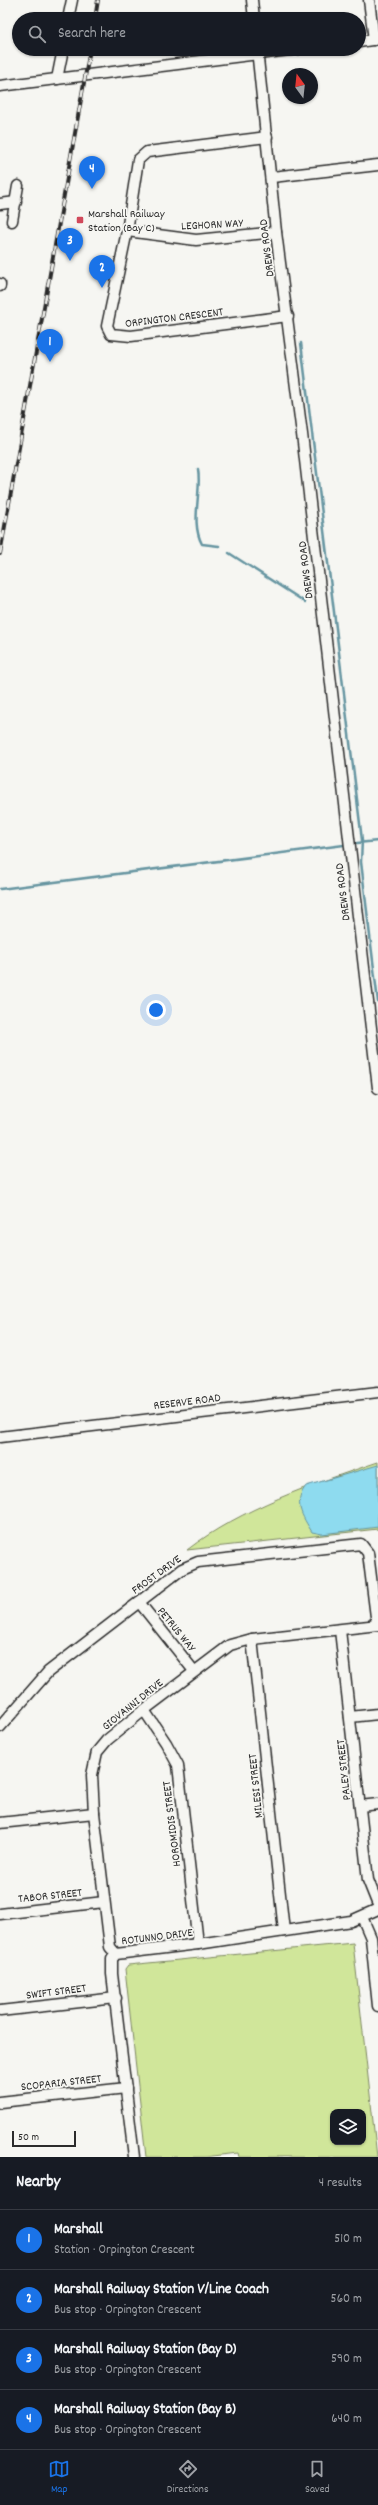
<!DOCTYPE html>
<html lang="en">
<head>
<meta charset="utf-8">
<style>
  body { margin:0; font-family:Dekko,sans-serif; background:#20242c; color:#f1f3f6 }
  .controls { position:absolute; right:12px; bottom:12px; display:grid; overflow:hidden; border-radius:8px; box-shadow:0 1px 3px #0004 }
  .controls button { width:36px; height:36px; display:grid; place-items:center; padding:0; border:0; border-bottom:1px solid #363941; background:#171b24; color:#f1f3f6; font:20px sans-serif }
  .compass { position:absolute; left:282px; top:68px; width:36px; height:36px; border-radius:50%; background:#171b24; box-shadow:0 1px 3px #0004; rotate:345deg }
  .scale { position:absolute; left:12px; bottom:10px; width:64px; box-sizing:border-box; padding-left:4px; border:2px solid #2b2b2b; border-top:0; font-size:11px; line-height:14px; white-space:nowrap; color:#2b2b2b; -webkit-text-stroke:3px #f6f6f2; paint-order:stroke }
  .you { position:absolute; left:156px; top:1010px; width:14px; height:14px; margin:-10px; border:3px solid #fff; border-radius:50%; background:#1a73e8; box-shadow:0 0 0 6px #1a73e833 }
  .badge { display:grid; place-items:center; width:26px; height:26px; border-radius:50%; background:#1a73e8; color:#fff; font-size:13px; font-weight:700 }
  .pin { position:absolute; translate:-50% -33px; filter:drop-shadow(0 1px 2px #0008) }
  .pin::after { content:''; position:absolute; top:21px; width:14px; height:12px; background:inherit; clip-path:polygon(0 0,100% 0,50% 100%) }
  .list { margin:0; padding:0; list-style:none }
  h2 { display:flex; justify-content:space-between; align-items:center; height:52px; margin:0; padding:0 16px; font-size:17px }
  h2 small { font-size:13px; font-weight:400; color:#9ea1a6 }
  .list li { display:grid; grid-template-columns:26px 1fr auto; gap:12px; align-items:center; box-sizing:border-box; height:60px; padding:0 16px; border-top:1px solid #363941 }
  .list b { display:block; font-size:15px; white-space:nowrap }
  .list p { margin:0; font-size:13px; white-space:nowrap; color:#9ea1a6 }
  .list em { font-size:13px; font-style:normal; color:#9ea1a6 }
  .icon { flex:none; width:22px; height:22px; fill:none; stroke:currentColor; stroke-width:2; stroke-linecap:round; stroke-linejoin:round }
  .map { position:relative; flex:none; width:378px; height:2157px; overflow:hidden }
  .search { position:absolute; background:#171b24; box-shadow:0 1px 3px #0004; left:12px; right:12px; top:12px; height:44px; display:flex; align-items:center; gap:10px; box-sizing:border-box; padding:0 14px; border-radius:22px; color:#9ea1a6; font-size:15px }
  .sheet { height:292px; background:#171b24 }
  nav { display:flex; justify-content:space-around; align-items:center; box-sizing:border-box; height:56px; border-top:1px solid #363941; background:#171b24; font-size:11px; color:#9ea1a6 }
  nav a { display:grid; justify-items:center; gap:2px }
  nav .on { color:#1a73e8 }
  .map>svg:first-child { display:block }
</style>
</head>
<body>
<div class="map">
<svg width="378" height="2157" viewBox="0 0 378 2157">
  <rect width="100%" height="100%" fill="#f6f6f2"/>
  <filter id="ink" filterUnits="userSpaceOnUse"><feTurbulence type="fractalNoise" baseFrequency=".025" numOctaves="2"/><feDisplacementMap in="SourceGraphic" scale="8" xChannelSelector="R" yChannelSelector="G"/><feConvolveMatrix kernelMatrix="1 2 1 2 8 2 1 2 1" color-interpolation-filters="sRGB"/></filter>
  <g filter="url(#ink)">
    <g fill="#d0e69a" stroke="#7e8862" fill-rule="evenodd">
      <path d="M378,1462V1529L187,1550C241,1508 313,1484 378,1462Z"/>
      <path d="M353,1943L377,2157H239L238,2153L205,2157H146L125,1969L128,1965ZM333,2112H363V2142H333Z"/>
    </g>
    <path fill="#8edbef" stroke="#6695a1" d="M378,1465V1527L322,1534L312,1532C302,1516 293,1502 306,1486Z"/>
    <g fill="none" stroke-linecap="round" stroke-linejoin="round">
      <g stroke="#6695a1" stroke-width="2.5">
        <path d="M301,343L362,840L361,862L378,1002"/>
        <path d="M198,469C202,493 190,522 202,544L219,546"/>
        <path d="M229,553L305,602"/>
        <path d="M357,843L378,841"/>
        <path d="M0,889L344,845"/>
      </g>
      <defs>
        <g id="minor">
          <path d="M252,0L254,19"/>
          <path d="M369,0L374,40"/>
          <path d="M68,19L72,0"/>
          <path d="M359,42L378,39"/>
          <path d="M257,49L276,232L302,434L378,1088"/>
          <path d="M57,79L63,49"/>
          <path d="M0,86L298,49"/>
          <path d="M267,137L147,152L138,160L127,231L107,326L111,334L131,336L288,316"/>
          <path d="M272,177L378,165"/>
          <path d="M0,204L16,202"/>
          <path d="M12,221L18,186"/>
          <path d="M127,231L196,240L276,232"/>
          <path d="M0,286V284"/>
          <path d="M0,1437L378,1392"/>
          <path d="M139,1602L194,1671"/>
          <path d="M340,1630L368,1880L378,1905"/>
          <path d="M252,1639L284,1931"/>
          <path d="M144,1710L166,1743L178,1765L198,1944"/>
          <path d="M350,1717L378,1714"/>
          <path d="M0,1727L48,1672L182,1569L198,1562L361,1544L368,1553L377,1625"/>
          <path d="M360,1806L378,1804"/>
          <path d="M0,1823L94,1813"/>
          <path d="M0,1914L104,1902"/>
          <path d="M362,1917L371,1938L378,2006"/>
          <path d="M116,1954L110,1947L94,1813L92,1775L97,1752L107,1740L144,1710L230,1645L252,1639L378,1625"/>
          <path d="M0,2011L116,1998"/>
          <path d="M0,2102L126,2088"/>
          <path d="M134,2157L112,1974V1959L116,1954L198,1944L351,1921L378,1909"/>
        </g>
      </defs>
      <use href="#minor" stroke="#2b2b2b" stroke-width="13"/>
      <use href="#minor" stroke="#f6f6f2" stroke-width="10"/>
      <defs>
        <g id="rail">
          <path d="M95,19L98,0"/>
          <path d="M0,554L90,49"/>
        </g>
      </defs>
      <use href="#rail" stroke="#2b2b2b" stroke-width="4"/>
      <use href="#rail" stroke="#f6f6f2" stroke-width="2.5" stroke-dasharray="8" stroke-linecap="butt"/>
    </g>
  </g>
  <rect fill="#d1495b" stroke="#f6f6f2" stroke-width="1.5" x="76" y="216" width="8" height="8" rx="2"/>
  <g text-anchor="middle" stroke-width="3.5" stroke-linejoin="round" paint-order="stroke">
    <g font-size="12" fill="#2b2b2b" stroke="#f6f6f2" text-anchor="start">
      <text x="88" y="217">Marshall Railway<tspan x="88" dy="14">Station (Bay C)</tspan></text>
    </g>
    <g font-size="12" fill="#2b2b2b" stroke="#f6f6f2">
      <text transform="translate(212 224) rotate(-3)" y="4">LEGHORN WAY</text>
      <text transform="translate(266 248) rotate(-97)" y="4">DREWS ROAD</text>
      <text transform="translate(174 317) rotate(-7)" y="4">ORPINGTON CRESCENT</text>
      <text transform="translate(305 570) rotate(-97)" y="4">DREWS ROAD</text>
      <text transform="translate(342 892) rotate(-97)" y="4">DREWS ROAD</text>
      <text transform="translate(187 1401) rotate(-7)" y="4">RESERVE ROAD</text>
      <text transform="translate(156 1574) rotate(-36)" y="4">FROST DRIVE</text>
      <text transform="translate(177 1629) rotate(51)" y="4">PETRUS WAY</text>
      <text transform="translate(132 1704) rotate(-39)" y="4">GIOVANNI DRIVE</text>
      <text transform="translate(343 1770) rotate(-96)" y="4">PALEY STREET</text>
      <text transform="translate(255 1786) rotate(-96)" y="4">MILESI STREET</text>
      <text transform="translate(171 1824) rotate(-97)" y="4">HOROMIDIS STREET</text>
      <text transform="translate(50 1895) rotate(-6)" y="4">TABOR STREET</text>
      <text transform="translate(157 1936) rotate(-7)" y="4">ROTUNNO DRIVE</text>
      <text transform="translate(56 1991) rotate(-7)" y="4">SWIFT STREET</text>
      <text transform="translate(61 2082) rotate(-6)" y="4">SCOPARIA STREET</text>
    </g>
  </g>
</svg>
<div class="controls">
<button><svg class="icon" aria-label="layers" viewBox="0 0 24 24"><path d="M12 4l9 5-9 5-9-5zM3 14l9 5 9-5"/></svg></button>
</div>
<svg class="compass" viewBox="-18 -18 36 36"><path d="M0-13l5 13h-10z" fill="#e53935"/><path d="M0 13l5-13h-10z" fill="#9ea1a6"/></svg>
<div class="scale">50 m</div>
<div class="you"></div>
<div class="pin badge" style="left:50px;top:362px">1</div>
<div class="pin badge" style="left:102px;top:288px">2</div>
<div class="pin badge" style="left:70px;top:261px">3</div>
<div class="pin badge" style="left:92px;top:189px">4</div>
<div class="search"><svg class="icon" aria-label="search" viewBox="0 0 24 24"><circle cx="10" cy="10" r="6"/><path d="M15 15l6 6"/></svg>Search here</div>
</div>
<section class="sheet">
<h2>Nearby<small>4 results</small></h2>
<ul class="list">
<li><span class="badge">1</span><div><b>Marshall</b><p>Station · Orpington Crescent</p></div><em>510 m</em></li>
<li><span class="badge">2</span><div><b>Marshall Railway Station V/Line Coach</b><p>Bus stop · Orpington Crescent</p></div><em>560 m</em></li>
<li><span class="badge">3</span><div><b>Marshall Railway Station (Bay D)</b><p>Bus stop · Orpington Crescent</p></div><em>590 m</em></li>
<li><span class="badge">4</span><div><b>Marshall Railway Station (Bay B)</b><p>Bus stop · Orpington Crescent</p></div><em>640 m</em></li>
</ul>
</section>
<nav>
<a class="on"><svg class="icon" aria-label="map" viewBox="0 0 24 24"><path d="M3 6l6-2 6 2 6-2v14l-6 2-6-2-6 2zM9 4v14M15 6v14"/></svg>Map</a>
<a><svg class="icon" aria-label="directions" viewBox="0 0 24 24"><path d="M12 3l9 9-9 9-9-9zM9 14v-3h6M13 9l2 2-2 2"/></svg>Directions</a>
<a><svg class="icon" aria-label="saved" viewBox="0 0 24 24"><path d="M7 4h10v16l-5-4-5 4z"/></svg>Saved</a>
</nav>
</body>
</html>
